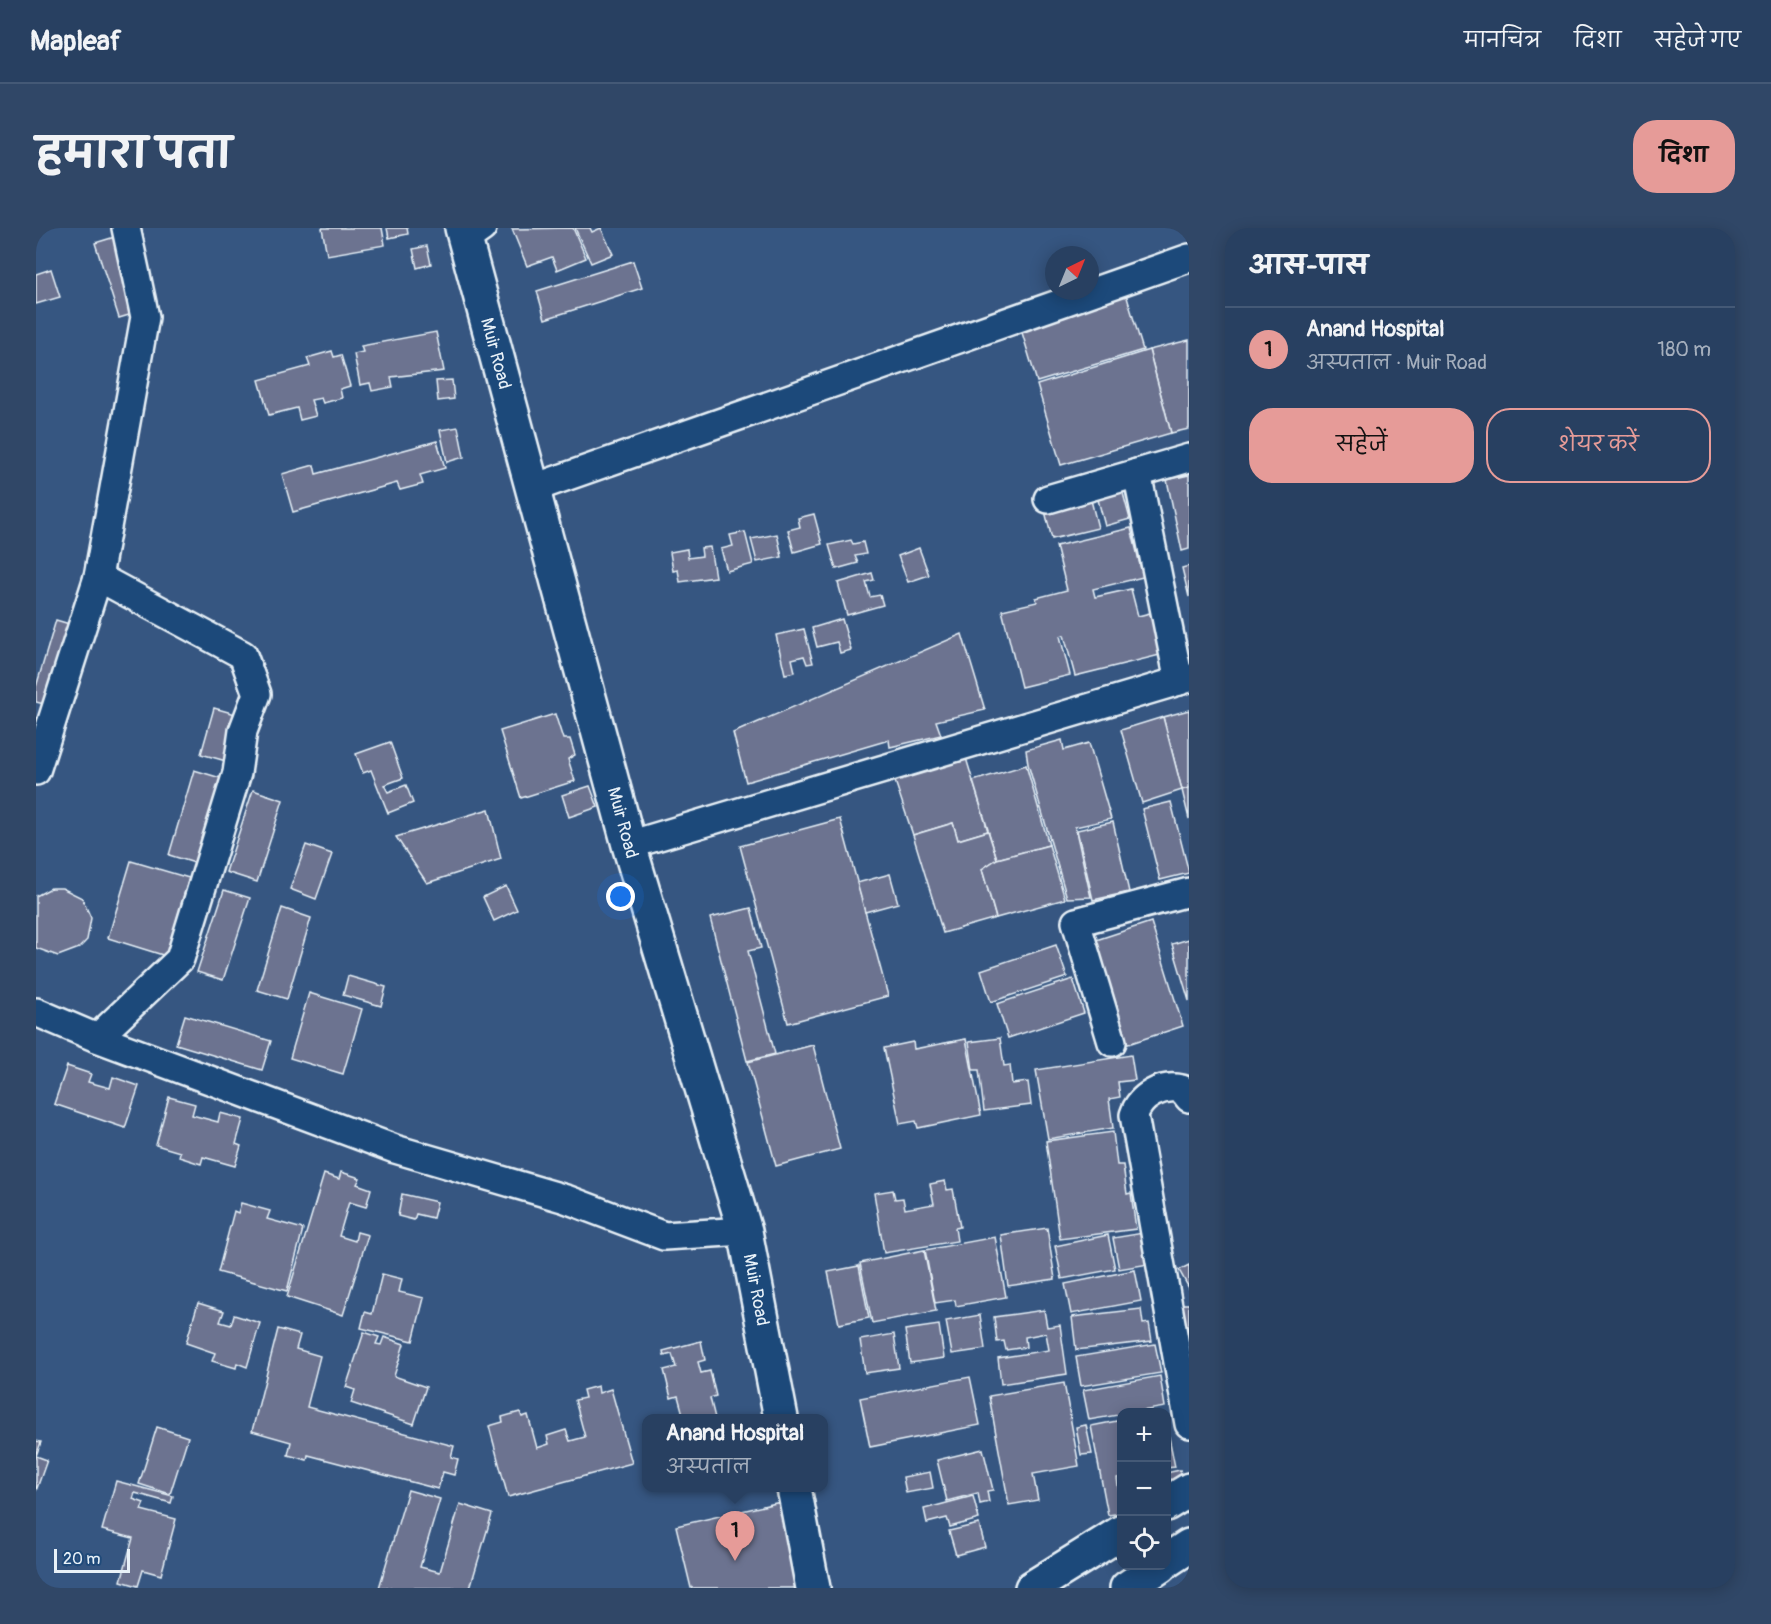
<!DOCTYPE html>
<html lang="hi">
<head>
<meta charset="utf-8">
<style>
  body { margin:0; font-family:Pangolin,"Playpen Sans Deva",sans-serif; background:#304767; color:#f1f3f6 }
  .controls { position:absolute; right:18px; bottom:18px; display:grid; overflow:hidden; border-radius:12px; box-shadow:0 3px 15px #0003 }
  .controls button { width:54px; height:54px; display:grid; place-items:center; padding:0; border:0; border-bottom:2px solid #445976; background:#284061; color:#f1f3f6; font:30px sans-serif }
  .compass { position:absolute; left:1009px; top:18px; width:54px; height:54px; border-radius:50%; background:#284061; box-shadow:0 3px 15px #0003; rotate:43deg }
  .scale { position:absolute; left:18px; bottom:15px; width:76px; box-sizing:border-box; padding-left:6px; border:3px solid #e8f1f8; border-top:0; font-size:16px; line-height:21px; white-space:nowrap; color:#e8f1f8; -webkit-text-stroke:4px #1f4a7a; paint-order:stroke }
  .you { position:absolute; left:585px; top:669px; width:21px; height:21px; margin:-15px; border:4px solid #fff; border-radius:50%; background:#1a73e8; box-shadow:0 0 0 9px #1a73e833 }
  .badge { display:grid; place-items:center; width:39px; height:39px; border-radius:50%; background:#e69b98; color:#111; font-size:20px; font-weight:700 }
  .pin { position:absolute; translate:-50% -50px; filter:drop-shadow(0 2px 3px #0008) }
  .pin::after { content:''; position:absolute; top:32px; width:21px; height:18px; background:inherit; clip-path:polygon(0 0,100% 0,50% 100%) }
  .popup { position:absolute; left:606px; top:1186px; width:186px; height:78px; box-sizing:border-box; display:grid; place-content:center; border-radius:12px; background:#284061; filter:drop-shadow(0 2px 4px #0005); font-size:20px; white-space:nowrap; color:#a5afbd }
  .popup b { font-size:22px; color:#f1f3f6 }
  .popup::after { content:''; position:absolute; left:50%; top:100%; margin-left:-12px; border:12px solid transparent; border-top-color:#284061 }
  .list { margin:0; padding:0; list-style:none }
  h2 { display:flex; justify-content:space-between; align-items:center; height:78px; margin:0; padding:0 24px; font-size:26px }
  h2 small { font-size:20px; font-weight:400; color:#a5afbd }
  .list li { display:grid; grid-template-columns:39px 1fr auto; gap:18px; align-items:center; box-sizing:border-box; height:84px; padding:0 24px; border-top:2px solid #445976 }
  .list b { display:block; font-size:22px; white-space:nowrap }
  .list p { margin:0; font-size:20px; white-space:nowrap; color:#a5afbd }
  .list em { font-size:20px; font-style:normal; color:#a5afbd }
  .actions { display:flex; gap:12px; padding:18px 24px }
  .actions a { flex:1; padding:14px 0; border:2px solid #e69b98; border-radius:24px; text-align:center; font-size:21px; color:#e69b98 }
  .actions .main { background:#e69b98; color:#111 }
  .icon { flex:none; width:33px; height:33px; fill:none; stroke:currentColor; stroke-width:2; stroke-linecap:round; stroke-linejoin:round }
  .map { position:relative; flex:none; width:1153px; height:1360px; overflow:hidden; border-radius:24px }
  header { display:flex; align-items:center; gap:36px; box-sizing:border-box; height:84px; padding:0 30px; background:#284061; border-bottom:2px solid #445976 }
  header strong { font-size:28px }
  nav { display:flex; gap:33px; margin-inline-start:auto; font-size:21px }
  .intro { display:flex; align-items:center; justify-content:space-between; box-sizing:border-box; height:144px; padding:0 36px }
  h1 { margin:0; font-size:42px }
  .button { padding:15px 27px; border-radius:24px; background:#e69b98; color:#111; font-size:21px; font-weight:700 }
  main { display:flex; gap:36px; padding:0 36px }
  aside { flex:1; background:#284061; border-radius:24px; box-shadow:0 3px 15px #0003 }
  .map>svg:first-child { display:block }
</style>
</head>
<body>
<header>
<strong>Mapleaf</strong>
<nav><a>मानचित्र</a><a>दिशा</a><a>सहेजे गए</a></nav>
</header>
<div class="intro"><h1>हमारा पता</h1><a class="button">दिशा</a></div>
<main>
<div class="map">
<svg width="1153" height="1360" viewBox="0 0 1153 1360">
  <rect width="100%" height="100%" fill="#365681"/>
  <filter id="ink" filterUnits="userSpaceOnUse"><feTurbulence type="fractalNoise" baseFrequency=".0167" numOctaves="2"/><feDisplacementMap in="SourceGraphic" scale="12" xChannelSelector="R" yChannelSelector="G"/><feConvolveMatrix kernelMatrix="1 2 1 2 8 2 1 2 1" color-interpolation-filters="sRGB"/></filter>
  <g filter="url(#ink)">
    <g fill="#6c7390" stroke="#e8f1f8" stroke-width="1.5">
      <path d="M286,0H346L349,17L291,27Z"/>
      <path d="M351,0H371L372,6L353,10Z"/>
      <path d="M537,0L550,30L521,42L516,29L491,38L476,1Z"/>
      <path d="M539,0H554L556,4L565,0L577,26L555,35Z"/>
      <path d="M82,8L106,83L83,90L59,15Z"/>
      <path d="M391,18L395,36L381,40L377,21Z"/>
      <path d="M597,33L606,60L509,91L501,63Z"/>
      <path d="M15,41L24,69L0,76V46Z"/>
      <path d="M1090,66L1107,122L1001,154L984,98Z"/>
      <path d="M400,104L408,143L355,149L357,159L336,163L334,155L324,157L318,126L327,124L325,118Z"/>
      <path d="M1153,112V201L1135,205L1113,122Z"/>
      <path d="M1113,122L1135,205L1025,237L1001,157Z"/>
      <path d="M296,123L298,129L305,127L314,158L304,161L306,170L287,175L285,170L275,172L280,188L264,192L261,180L233,187L223,152L274,138L271,130Z"/>
      <path d="M416,152L418,171L402,173L400,153Z"/>
      <path d="M422,199L428,229L411,234L404,202Z"/>
      <path d="M401,213L409,240L384,247L387,256L364,262L361,255L257,284L246,246L278,237L280,246Z"/>
      <path d="M1153,247V321L1146,323L1131,252Z"/>
      <path d="M1085,258L1094,291L1069,298L1060,264Z"/>
      <path d="M1054,268L1062,300L1016,311L1008,279Z"/>
      <path d="M778,286L786,316L758,324L752,302L764,299L762,290Z"/>
      <path d="M1095,300L1107,349L1057,361L1059,369L1095,361L1102,388L1114,385L1124,427L1039,448L1028,407L1024,408L1034,447L985,459L966,382L1001,374L1000,370L1031,362L1020,318Z"/>
      <path d="M709,304L717,336L691,343L685,321L697,318L694,307Z"/>
      <path d="M741,306L746,329L721,334L715,311Z"/>
      <path d="M815,312L817,316L827,314L830,326L819,328L822,335L800,341L793,317Z"/>
      <path d="M674,319L679,349L644,354L642,342L637,343L634,324L651,321L652,330L666,328L665,320Z"/>
      <path d="M883,320L893,347L872,354L862,328Z"/>
      <path d="M1153,338V369L1146,340Z"/>
      <path d="M836,345L838,352L830,354L834,369L844,367L847,377L811,387L802,355Z"/>
      <path d="M806,391L815,422L804,425L801,414L781,419L776,400Z"/>
      <path d="M20,392L47,400L23,480L0,474V459Z"/>
      <path d="M768,401L777,435L771,436L768,428L756,431L759,444L749,446L740,407Z"/>
      <path d="M926,406L949,482L900,493L905,507L854,519L853,512L710,554L697,505Z"/>
      <path d="M178,480L203,487L190,533L165,526Z"/>
      <path d="M1153,482V560L1146,562L1127,489Z"/>
      <path d="M519,486L527,511H534L539,527L532,531L539,553L485,570L464,503Z"/>
      <path d="M1127,489L1146,562L1106,575L1085,502Z"/>
      <path d="M1026,512L1028,522L1053,515L1075,591L1039,599L1055,669L1031,670L992,536L990,522Z"/>
      <path d="M354,514L367,550L348,557L352,564L370,557L377,575L352,585L335,542L327,545L320,526Z"/>
      <path d="M930,530L952,603L922,612L917,595L877,607L859,553Z"/>
      <path d="M990,537L1013,617L961,631L937,553Z"/>
      <path d="M158,542L188,551L162,636L133,627Z"/>
      <path d="M554,558L562,579L533,589L526,567Z"/>
      <path d="M1153,560V591L1146,562Z"/>
      <path d="M217,562L247,572L221,654L190,644Z"/>
      <path d="M1135,574L1153,645L1124,652L1106,581Z"/>
      <path d="M453,581L465,631L391,655L360,609Z"/>
      <path d="M804,591L852,768L752,795L704,618Z"/>
      <path d="M1077,594L1093,664L1057,672L1041,602Z"/>
      <path d="M917,595L922,612L952,603L961,631L946,641L960,690L907,705L877,607Z"/>
      <path d="M270,617L296,626L280,671L254,661Z"/>
      <path d="M1013,617L1029,671L960,690L946,641L961,631Z"/>
      <path d="M95,633L153,650L130,728L72,710Z"/>
      <path d="M854,646L862,675L829,684L821,655Z"/>
      <path d="M470,658L481,682L458,693L447,669Z"/>
      <path d="M15,660H26L46,670L55,690L51,712L43,720L22,728L0,720V668Z"/>
      <path d="M188,662L214,670L187,752L161,744Z"/>
      <path d="M246,680L275,690L251,771L221,762Z"/>
      <path d="M715,680L725,720L712,723L739,826L711,833L674,690Z"/>
      <path d="M1115,694L1147,798L1083,819L1051,715Z"/>
      <path d="M1153,711V773L1136,716Z"/>
      <path d="M1020,717L1031,749L955,774L945,742Z"/>
      <path d="M312,748L350,759L345,778L307,767Z"/>
      <path d="M1037,751L1048,785L972,810L961,776Z"/>
      <path d="M273,765L326,781L307,846L254,830Z"/>
      <path d="M149,787L235,813L226,842L140,816Z"/>
      <path d="M964,810L968,838L974,837L976,856L992,854L995,877L948,883L943,842H937L933,814Z"/>
      <path d="M930,811L945,887L882,900L880,893L864,896L848,820L877,814L878,821Z"/>
      <path d="M777,817L804,921L740,938L712,834Z"/>
      <path d="M1095,827L1099,852L1082,854L1084,869L1073,871L1077,900L1012,911L1000,842Z"/>
      <path d="M31,838L55,846L52,854L74,860L77,849L103,858L89,900L18,876Z"/>
      <path d="M133,869L159,876L156,887L182,894L184,885L207,891L200,916L205,918L199,938L167,929L165,936L143,929L144,924L120,917Z"/>
      <path d="M1077,904L1081,937H1087L1091,966L1095,965L1100,1001L1024,1011L1010,913Z"/>
      <path d="M305,944L324,950L321,956L335,961L330,979L313,974L303,1008L319,1013L321,1004L332,1007L307,1087L251,1069L288,946L303,951Z"/>
      <path d="M909,953L911,962L917,961L924,999L919,1000L921,1013L848,1025L838,965L857,962L859,971L867,970L869,981L898,976L894,956Z"/>
      <path d="M366,966L401,974L397,990L380,986L378,992L362,988Z"/>
      <path d="M205,975L234,983L231,991L267,1001L251,1063L182,1044L198,983L202,985Z"/>
      <path d="M1011,1000L1019,1051L972,1058L965,1007Z"/>
      <path d="M1107,1005L1113,1036L1083,1041L1077,1010Z"/>
      <path d="M1072,1007L1079,1041L1026,1051L1019,1018Z"/>
      <path d="M959,1009L970,1069L920,1078L919,1072L899,1075L889,1022Z"/>
      <path d="M888,1022L900,1083L836,1095L824,1035Z"/>
      <path d="M1153,1037V1060L1143,1042Z"/>
      <path d="M823,1038L833,1090L803,1096L792,1044Z"/>
      <path d="M1099,1042L1105,1073L1035,1086L1029,1056Z"/>
      <path d="M346,1046L366,1051L363,1064L388,1070L377,1113L325,1100L329,1084L336,1086Z"/>
      <path d="M162,1075L188,1083L184,1094L195,1097L198,1087L224,1095L211,1139L201,1135L200,1140L176,1133L179,1125L150,1115Z"/>
      <path d="M1146,1076H1153V1109H1150Z"/>
      <path d="M1105,1081L1107,1096L1113,1095L1116,1113L1040,1122L1036,1089Z"/>
      <path d="M1008,1082L1011,1099L1024,1097L1031,1146L965,1156L962,1130L1013,1122L1010,1105L989,1109L990,1119L970,1122L968,1113L961,1114L958,1089Z"/>
      <path d="M944,1087L949,1121L916,1126L910,1093Z"/>
      <path d="M903,1097L908,1130L874,1135L869,1102Z"/>
      <path d="M242,1101L264,1107L260,1121L284,1128L271,1179L418,1218L415,1229L422,1231L418,1247L407,1244L402,1261L272,1227L271,1232L252,1227L255,1214L216,1203Z"/>
      <path d="M328,1104L343,1109L340,1116L345,1117L348,1109L368,1116L358,1148L390,1159L378,1196L315,1175L319,1162L310,1159Z"/>
      <path d="M858,1106L863,1140L829,1145L824,1112Z"/>
      <path d="M665,1113L669,1132L662,1134L665,1145L674,1143L680,1168L674,1170L679,1190H648L642,1168L635,1170L628,1142L640,1139L636,1126L628,1128L627,1123Z"/>
      <path d="M1119,1116L1125,1145L1045,1158L1040,1129Z"/>
      <path d="M1124,1148L1129,1179L1053,1192L1047,1162Z"/>
      <path d="M934,1149L944,1197L834,1219L824,1170Z"/>
      <path d="M1028,1155L1043,1238L997,1246L1002,1272L973,1277L953,1168Z"/>
      <path d="M562,1158L563,1165L575,1161L596,1235L472,1269L453,1198L467,1194L466,1189L484,1184L486,1189L492,1187L501,1220L513,1216L511,1208L530,1202L534,1213L549,1209L539,1172L549,1170L547,1162Z"/>
      <path d="M1086,1192V1249L1081,1250L1086,1285L1072,1287L1055,1198Z"/>
      <path d="M1130,1194L1139,1239L1130,1240Z"/>
      <path d="M1050,1197L1056,1226L1045,1227L1040,1199Z"/>
      <path d="M121,1199L152,1209L134,1266L103,1256Z"/>
      <path d="M0,1213L5,1214L0,1228L11,1232L0,1263Z"/>
      <path d="M947,1221L957,1262L951,1263L953,1274L944,1276L942,1265L911,1273L901,1232Z"/>
      <path d="M1144,1242L1148,1259L1130,1263V1245Z"/>
      <path d="M894,1244L897,1260L870,1265L867,1249Z"/>
      <path d="M80,1253L137,1268L135,1275L99,1265L97,1271L108,1275L105,1282L140,1291L125,1347L107,1342L102,1358L85,1353L97,1310L66,1302Z"/>
      <path d="M372,1262L404,1271L384,1339L404,1344L424,1276L456,1286L434,1360H343Z"/>
      <path d="M937,1268L943,1291L914,1299L911,1290L891,1295L888,1281Z"/>
      <path d="M749,1273L770,1360H655L640,1298Z"/>
      <path d="M943,1296L949,1319L920,1327L913,1303Z"/>
    </g>
    <g fill="none" stroke-linecap="round" stroke-linejoin="round">
      <defs>
        <g id="minor">
          <path d="M429,12L446,0"/>
          <path d="M1101,245L1143,453"/>
          <path d="M495,261L1153,30"/>
          <path d="M1012,271L1153,230"/>
          <path d="M0,543L62,349L109,89L90,0"/>
          <path d="M593,617L1153,450"/>
          <path d="M0,784L61,810L359,921L530,971L628,1008L709,1003"/>
          <path d="M61,810L144,731L201,545L207,503L221,466L207,427L62,349"/>
          <path d="M1076,814L1040,694L1153,664"/>
          <path d="M1153,870L1146,861C1126,856 1104,868 1098,887L1153,1196"/>
        </g>
        <g id="tertiary">
          <path id="s1" d="M426,0L593,617L709,1003L745,1190"/>
          <path d="M758,1260L777,1360"/>
        </g>
        <g id="secondary">
          <path d="M1130,1276L1153,1262"/>
          <path d="M1130,1333L1153,1318"/>
          <path d="M996,1360L1086,1304"/>
          <path d="M1091,1360L1124,1338"/>
        </g>
      </defs>
      <use href="#minor" stroke="#e8f1f8" stroke-width="32"/>
      <use href="#tertiary" stroke="#e8f1f8" stroke-width="38"/>
      <use href="#secondary" stroke="#e8f1f8" stroke-width="38"/>
      <use href="#minor" stroke="#1f4a7a" stroke-width="27"/>
      <use href="#tertiary" stroke="#1f4a7a" stroke-width="33"/>
      <use href="#secondary" stroke="#1f4a7a" stroke-width="33"/>
    </g>
  </g>
  <g text-anchor="middle" stroke-width="5" stroke-linejoin="round" paint-order="stroke">
    <g font-size="18" fill="#e8f1f8" stroke="#1f4a7a">
      <text dy="6" stroke="none"><textPath href="#s1" startOffset="130">Muir Road</textPath></text>
      <text dy="6" stroke="none"><textPath href="#s1" startOffset="616">Muir Road</textPath></text>
      <text dy="6" stroke="none"><textPath href="#s1" startOffset="1102">Muir Road</textPath></text>
    </g>
  </g>
</svg>
<div class="controls">
<button>+</button>
<button>−</button>
<button><svg class="icon" aria-label="locate" viewBox="0 0 24 24"><circle cx="12" cy="12" r="6"/><path d="M12 2v4M12 18v4M2 12h4M18 12h4"/></svg></button>
</div>
<svg class="compass" viewBox="-18 -18 36 36"><path d="M0-13l5 13h-10z" fill="#e53935"/><path d="M0 13l5-13h-10z" fill="#a5afbd"/></svg>
<div class="scale">20 m</div>
<div class="you"></div>
<div class="pin badge" style="left:699px;top:1333px">1</div>
<div class="popup"><b>Anand Hospital</b>अस्पताल</div>
</div>
<aside>
<h2>आस-पास<small></small></h2>
<ul class="list">
<li><span class="badge">1</span><div><b>Anand Hospital</b><p>अस्पताल · Muir Road</p></div><em>180 m</em></li>
</ul>
<div class="actions"><a class="main">सहेजें</a><a>शेयर करें</a></div>
</aside>
</main>
</body>
</html>
